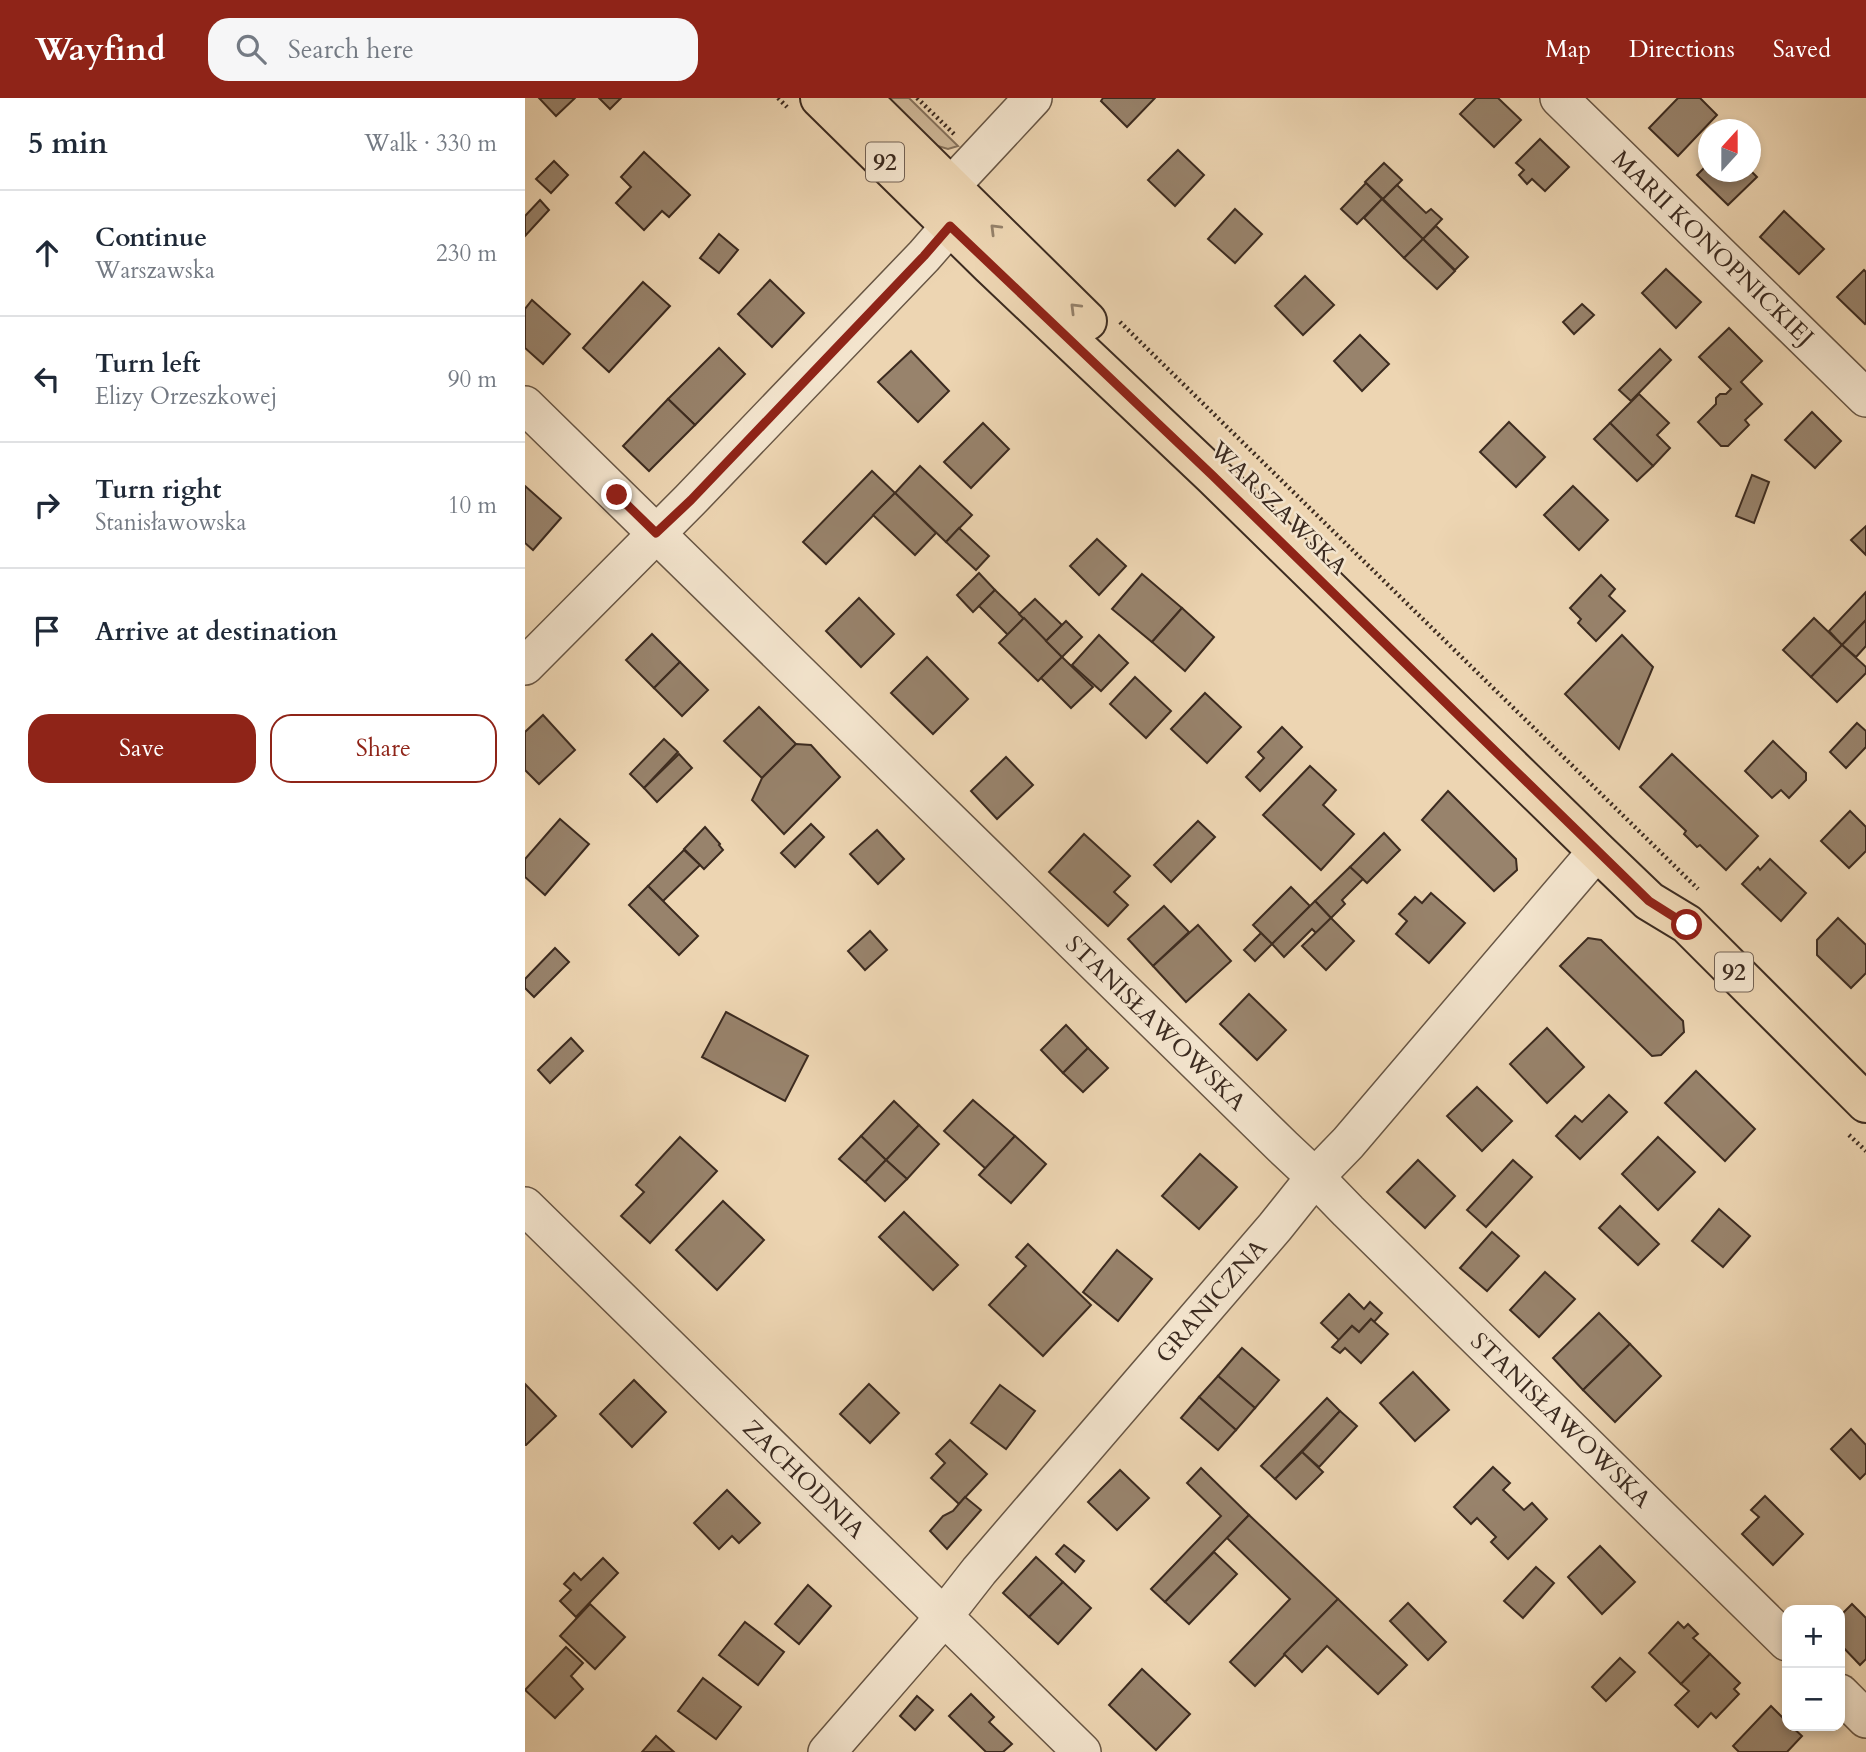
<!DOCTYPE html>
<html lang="en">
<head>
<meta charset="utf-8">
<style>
  body { margin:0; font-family:Cardo,serif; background:#f6f6f7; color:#1f2937 }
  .controls { position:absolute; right:21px; bottom:21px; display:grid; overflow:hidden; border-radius:14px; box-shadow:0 4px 10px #0003 }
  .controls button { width:63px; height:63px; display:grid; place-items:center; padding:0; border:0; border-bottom:2px solid #e0e1e3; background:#fff; color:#1f2937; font:35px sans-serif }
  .compass { position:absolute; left:1173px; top:21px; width:63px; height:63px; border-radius:50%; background:#fff; box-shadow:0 4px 10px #0003; rotate:21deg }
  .stop { position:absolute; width:21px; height:21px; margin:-16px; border:5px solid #8f2418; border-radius:50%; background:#fff }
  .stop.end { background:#8f2418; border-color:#fff; box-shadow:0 2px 7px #0008 }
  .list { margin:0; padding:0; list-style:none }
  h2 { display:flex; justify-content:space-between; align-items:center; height:91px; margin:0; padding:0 28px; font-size:30px }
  h2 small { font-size:23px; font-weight:400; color:#747a83 }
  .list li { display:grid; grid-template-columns:46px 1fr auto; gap:21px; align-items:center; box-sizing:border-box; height:126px; padding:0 28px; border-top:2px solid #e0e1e3 }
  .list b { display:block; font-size:26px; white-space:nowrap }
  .list p { margin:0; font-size:23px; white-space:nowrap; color:#747a83 }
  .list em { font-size:23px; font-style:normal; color:#747a83 }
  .actions { display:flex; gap:14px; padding:21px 28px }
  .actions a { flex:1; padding:16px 0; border:2px solid #8f2418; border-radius:21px; text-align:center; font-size:24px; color:#8f2418 }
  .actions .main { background:#8f2418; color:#fff }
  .icon { flex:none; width:38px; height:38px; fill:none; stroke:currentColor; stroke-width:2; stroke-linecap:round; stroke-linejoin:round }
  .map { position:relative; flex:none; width:1341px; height:1654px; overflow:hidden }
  header { display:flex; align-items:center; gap:42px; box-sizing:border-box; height:98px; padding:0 35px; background:#8f2418; color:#fff }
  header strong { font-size:33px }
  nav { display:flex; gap:38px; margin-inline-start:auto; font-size:24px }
  .search { width:490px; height:63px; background:#f6f6f7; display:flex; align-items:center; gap:18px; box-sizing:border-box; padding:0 24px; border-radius:21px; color:#747a83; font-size:26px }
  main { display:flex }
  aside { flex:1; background:#fff }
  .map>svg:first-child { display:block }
</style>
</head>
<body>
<header>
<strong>Wayfind</strong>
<div class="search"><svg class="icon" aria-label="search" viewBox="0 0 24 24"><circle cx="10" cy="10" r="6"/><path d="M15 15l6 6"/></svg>Search here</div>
<nav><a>Map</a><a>Directions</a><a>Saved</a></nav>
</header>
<main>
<aside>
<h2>5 min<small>Walk · 330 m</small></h2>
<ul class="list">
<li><svg class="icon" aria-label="ahead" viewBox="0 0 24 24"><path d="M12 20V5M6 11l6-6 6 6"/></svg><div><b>Continue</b><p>Warszawska</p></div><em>230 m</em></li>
<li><svg class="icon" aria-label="left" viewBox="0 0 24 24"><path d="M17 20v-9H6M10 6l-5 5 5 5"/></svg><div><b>Turn left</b><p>Elizy Orzeszkowej</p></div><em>90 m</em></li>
<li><svg class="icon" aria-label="right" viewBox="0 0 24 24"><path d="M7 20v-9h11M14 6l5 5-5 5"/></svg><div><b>Turn right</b><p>Stanisławowska</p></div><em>10 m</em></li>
<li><svg class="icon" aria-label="arrive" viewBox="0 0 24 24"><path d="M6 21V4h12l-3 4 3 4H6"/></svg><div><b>Arrive at destination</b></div></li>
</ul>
<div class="actions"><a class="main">Save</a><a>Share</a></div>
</aside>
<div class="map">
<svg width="1341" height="1654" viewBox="0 0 1341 1654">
  <rect width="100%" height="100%" fill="#edd5b2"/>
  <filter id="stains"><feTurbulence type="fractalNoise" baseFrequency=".00286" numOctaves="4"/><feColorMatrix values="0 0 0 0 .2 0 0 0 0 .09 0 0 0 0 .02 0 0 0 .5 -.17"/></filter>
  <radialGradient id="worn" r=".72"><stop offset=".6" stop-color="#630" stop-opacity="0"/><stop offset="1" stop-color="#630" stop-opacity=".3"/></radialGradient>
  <path fill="#cfb899" stroke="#86725c" stroke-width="2" d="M358,0H384L433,48L423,51L406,46Z"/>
  <g fill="#98836c" stroke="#3c2b20" stroke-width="2">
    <path d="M14,0H50L31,18Z"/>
    <path d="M74,0H96L85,11Z"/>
    <path d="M578,0H630L602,29L576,3Z"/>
    <path d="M951,0H973L996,22L969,49L935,16Z"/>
    <path d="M1153,0H1175L1192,17L1153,58L1124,30Z"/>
    <path d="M1015,41L1044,69L1020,93L1007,81L1002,86L994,77L999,72L991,65Z"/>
    <path d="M653,52L679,77L650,108L623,82Z"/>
    <path d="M119,54L165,97L144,119L137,113L119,132L91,105L106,89L96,79Z"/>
    <path d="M29,63L43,77L26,95L11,81Z"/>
    <path d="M859,65L877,82L858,101L840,84Z"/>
    <path d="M1184,65V74L1226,73L1232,79L1203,107L1172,77Z"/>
    <path d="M841,85L857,101L832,126L816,111Z"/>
    <path d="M872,87L901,115L906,111L917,121L898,141L858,101Z"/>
    <path d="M857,101L898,141L879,160L839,120Z"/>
    <path d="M15,102L24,112L0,138V118Z"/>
    <path d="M710,111L737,136L710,165L683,141Z"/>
    <path d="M1259,113L1299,151L1274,176L1235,139Z"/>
    <path d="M911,128L943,159L930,172L898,141Z"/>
    <path d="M194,136L213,152L194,175L175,160Z"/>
    <path d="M898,141L930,173L912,191L879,160Z"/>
    <path d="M1141,171L1176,204L1151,230L1117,195Z"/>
    <path d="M1339,172L1341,174V225L1340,226L1312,199Z"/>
    <path d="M780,178L809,207L778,237L750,208Z"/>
    <path d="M245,182L279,215L247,249L213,216Z"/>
    <path d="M118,184L145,208L84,274L58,250Z"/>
    <path d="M7,202L45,236L18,266L0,250V211Z"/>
    <path d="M1057,206L1069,217L1049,236L1038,224Z"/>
    <path d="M1204,230L1237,263L1216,284L1237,306L1220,322L1224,327L1203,348H1196L1173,324L1191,306V300L1195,296H1201L1206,291L1174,259Z"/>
    <path d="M835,237L864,266L837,293L809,263Z"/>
    <path d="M194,250L220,276L170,327L143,301Z"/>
    <path d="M1135,251L1146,262L1106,303L1094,292Z"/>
    <path d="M386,253L424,293L393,324L353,284Z"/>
    <path d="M1114,296L1144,325L1132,337L1145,350L1128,368L1085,325Z"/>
    <path d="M143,301L170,327L124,373L98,348Z"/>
    <path d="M1287,314L1316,343L1290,370L1260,342Z"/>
    <path d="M984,324L1020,359L991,389L955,354Z"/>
    <path d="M458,325L484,351L446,390L419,364Z"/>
    <path d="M1085,325L1128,368L1112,383L1069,341Z"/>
    <path d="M395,368L447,417L421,444L370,395Z"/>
    <path d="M347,373L370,395L301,466L278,444Z"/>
    <path d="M1227,377L1244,384L1229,425L1211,418Z"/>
    <path d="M0,388L36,420L8,452L0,445Z"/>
    <path d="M1048,388L1083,422L1054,452L1019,417Z"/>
    <path d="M370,395L411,435L390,457L348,417Z"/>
    <path d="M1341,428V457L1326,442Z"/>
    <path d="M434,430L464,458L451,472L421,444Z"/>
    <path d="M572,441L601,468L574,497L545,468Z"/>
    <path d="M454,475L470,492L448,514L432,497Z"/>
    <path d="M617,476L657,510L627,544L587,511Z"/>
    <path d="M1076,477L1090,491L1084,498L1100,513L1071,543L1053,525L1056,521L1045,510Z"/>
    <path d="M470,492L499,520L483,537L454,508Z"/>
    <path d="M1341,494V522L1317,547L1304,533Z"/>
    <path d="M334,500L369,536L336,569L301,533Z"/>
    <path d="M510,501L537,527L521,543L494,516Z"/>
    <path d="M657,510L689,539L660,573L627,544Z"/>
    <path d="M499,520L537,559L513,583L474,545Z"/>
    <path d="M1289,520L1317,547L1286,579L1258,552Z"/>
    <path d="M1341,522V548L1331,559L1317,547Z"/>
    <path d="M541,523L557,539L537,559L521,543Z"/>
    <path d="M127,536L155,564L129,590L101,562Z"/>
    <path d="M574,537L603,565L576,593L547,567Z"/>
    <path d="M1097,537L1128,569L1094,651L1040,596Z"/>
    <path d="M1317,547L1341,569V575L1312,604L1286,579Z"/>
    <path d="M402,559L443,601L408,636L366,595Z"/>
    <path d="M537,559L568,589L546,610L516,580Z"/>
    <path d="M155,564L183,592L157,618L129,590Z"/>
    <path d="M610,579L646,613L621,640L585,606Z"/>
    <path d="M680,595L716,629L682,665L646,631Z"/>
    <path d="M234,609L271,646L237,680L199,643Z"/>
    <path d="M18,617L50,652L14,686L0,672V634Z"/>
    <path d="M1332,625L1341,633V649L1321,670L1305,654Z"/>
    <path d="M757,629L777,649L735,693L721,679L739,660L733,654Z"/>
    <path d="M139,641L153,654L119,690L105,676Z"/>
    <path d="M1248,643L1281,675V682L1264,700L1256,692L1247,700L1220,673Z"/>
    <path d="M271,646L286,647L315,679L259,736L227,702L237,680Z"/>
    <path d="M154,656L167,670L132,704L119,690Z"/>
    <path d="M1147,656L1233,738L1201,772L1175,747L1172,749L1159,736L1161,733L1115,689Z"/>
    <path d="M481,659L508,687L472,721L446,693Z"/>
    <path d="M785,668L811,692L798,707L829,736L796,772L738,717Z"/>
    <path d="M923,693L991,761L992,772L969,793L897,722Z"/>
    <path d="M1325,713L1341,729V753L1324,770L1296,743Z"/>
    <path d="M35,721L64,746L20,797L0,779V761Z"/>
    <path d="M673,723L690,739L646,784L629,767Z"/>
    <path d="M286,726L299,739L270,769L256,755Z"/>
    <path d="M180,729L195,746L194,747L198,752L179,771L159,751Z"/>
    <path d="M352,732L379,761L353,786L325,756Z"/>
    <path d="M859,735L875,752L842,785L825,769Z"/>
    <path d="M559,736L605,778L589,794L603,807L583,828L524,774Z"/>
    <path d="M159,752L175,767L138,803L123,788Z"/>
    <path d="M1245,761L1281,795L1256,823L1217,786L1233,769L1235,772Z"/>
    <path d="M825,769L838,781L817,802L820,806L806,820L790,803Z"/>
    <path d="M123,788L173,838L154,857L104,807Z"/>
    <path d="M766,789L785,808L747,846L728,827Z"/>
    <path d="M906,795L940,825L904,865L871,836L882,823L874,816L890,799L897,805Z"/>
    <path d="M790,803L806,820L791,835L787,831L759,859L747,846Z"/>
    <path d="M639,808L664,834L628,868L603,841Z"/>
    <path d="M806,820L829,843L801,872L777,848Z"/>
    <path d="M1313,820L1341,847V875L1326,890L1292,857V842Z"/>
    <path d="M673,827L706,863L661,904L628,868Z"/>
    <path d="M345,833L362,852L340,872L323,853Z"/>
    <path d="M736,835L747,846L730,863L719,852Z"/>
    <path d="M1063,840L1076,842L1158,923L1159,934L1136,957L1127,958L1035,868Z"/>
    <path d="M30,850L44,864L9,899L0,890V881Z"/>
    <path d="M724,896L761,932L732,962L695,926Z"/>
    <path d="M201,914L283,958L260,1003L177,959Z"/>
    <path d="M541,927L563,950L538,975L516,952Z"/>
    <path d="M1022,930L1059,969L1022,1005L985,966Z"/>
    <path d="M46,940L58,953L25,985L13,972Z"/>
    <path d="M563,950L583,970L558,994L538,975Z"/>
    <path d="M1171,973L1230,1031L1200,1063L1140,1005Z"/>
    <path d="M952,989L987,1023L957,1053L922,1018Z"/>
    <path d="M1084,997L1102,1014L1055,1061L1031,1038L1050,1018L1057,1024Z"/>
    <path d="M448,1002L490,1038L461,1071L419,1033Z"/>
    <path d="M369,1003L394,1027L361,1062L336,1038Z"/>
    <path d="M394,1027L414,1046L382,1081L361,1062Z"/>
    <path d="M336,1038L361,1062L340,1084L314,1061Z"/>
    <path d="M490,1038L521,1066L486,1105L454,1077Z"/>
    <path d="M155,1039L192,1073L125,1145L96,1118L119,1094L111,1087Z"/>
    <path d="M1133,1039L1170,1074L1133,1112L1097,1076Z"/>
    <path d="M675,1056L712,1089L674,1131L637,1098Z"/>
    <path d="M361,1062L382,1081L360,1103L340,1084Z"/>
    <path d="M893,1062L930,1098L900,1130L862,1094Z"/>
    <path d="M988,1062L1007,1079L961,1129L942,1112Z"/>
    <path d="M198,1103L239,1142L192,1192L151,1152Z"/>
    <path d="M1095,1108L1134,1146L1113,1167L1074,1130Z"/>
    <path d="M1194,1111L1225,1138L1198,1169L1167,1143Z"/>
    <path d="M379,1114L433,1167L408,1192L354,1139Z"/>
    <path d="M967,1134L994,1158L962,1193L935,1170Z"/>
    <path d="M503,1146L566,1207L518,1258L464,1207L501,1168L491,1159Z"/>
    <path d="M592,1152L627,1181L593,1223L558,1194Z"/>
    <path d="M1020,1174L1050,1201L1014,1239L985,1212Z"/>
    <path d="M824,1196L839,1211L845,1204L857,1215L849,1224L846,1221L834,1234L827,1228L814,1242L796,1225Z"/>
    <path d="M1074,1215L1105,1246L1058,1292L1028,1260Z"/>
    <path d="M846,1221L863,1236L836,1265L820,1250L815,1255L807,1249L827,1228L834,1234Z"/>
    <path d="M1105,1246L1136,1278L1090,1324L1058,1292Z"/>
    <path d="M717,1250L754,1282L730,1310L693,1278Z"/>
    <path d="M888,1274L924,1312L890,1343L855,1305Z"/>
    <path d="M693,1278L730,1310L711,1332L674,1299Z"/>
    <path d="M109,1282L141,1314L107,1349L75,1316Z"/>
    <path d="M0,1286L31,1318L1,1347H0Z"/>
    <path d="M344,1286L374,1315L345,1345L315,1316Z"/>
    <path d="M475,1287L510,1313L481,1351L446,1325Z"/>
    <path d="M674,1299L711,1332L693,1352L656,1320Z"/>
    <path d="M802,1300L815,1313L750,1381L736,1368Z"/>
    <path d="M815,1313L832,1328L794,1369L777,1354Z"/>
    <path d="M1326,1331L1341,1347V1375L1335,1381L1306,1351Z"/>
    <path d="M425,1342L462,1376L434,1406L406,1380L420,1365L411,1356Z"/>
    <path d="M777,1354L798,1374L771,1401L750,1381Z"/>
    <path d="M968,1369L985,1385L978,1392L999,1412L1007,1405L1022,1421L983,1461L966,1444L971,1439L952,1420L946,1426L929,1409Z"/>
    <path d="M676,1370L724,1417L640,1504L626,1491L696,1418L662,1385Z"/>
    <path d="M595,1372L624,1400L592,1432L563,1404Z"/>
    <path d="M202,1392L235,1425L214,1445L207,1438L194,1451L169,1425Z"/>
    <path d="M1240,1398L1278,1436L1248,1467L1217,1436L1234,1419L1226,1412Z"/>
    <path d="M440,1399L456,1412L422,1451L405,1433L418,1418L428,1413Z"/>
    <path d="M724,1417L813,1501L730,1588L705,1564L765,1501L702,1440Z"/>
    <path d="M539,1447L559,1463L550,1474L531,1456Z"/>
    <path d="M1075,1448L1110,1484L1077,1516L1043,1479Z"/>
    <path d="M689,1454L712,1476L664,1526L640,1504Z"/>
    <path d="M511,1459L538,1484L504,1519L478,1495Z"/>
    <path d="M78,1460L93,1475L51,1519L35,1503L46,1492L39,1486L49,1475L56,1482Z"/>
    <path d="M1011,1469L1029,1485L998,1520L979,1503Z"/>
    <path d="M538,1484L566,1510L533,1546L504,1519Z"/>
    <path d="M283,1487L306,1508L274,1546L250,1526Z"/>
    <path d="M813,1501L882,1567L853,1596L802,1548L777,1574L759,1556Z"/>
    <path d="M883,1505L921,1544L903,1562L865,1523Z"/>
    <path d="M65,1506L100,1539L70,1571L35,1538Z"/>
    <path d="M1327,1506L1341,1520V1561L1335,1567L1315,1546V1518Z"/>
    <path d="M220,1524L259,1554L233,1587L194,1557Z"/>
    <path d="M1153,1524L1159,1530L1163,1526L1173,1536L1168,1540L1185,1556L1156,1586L1124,1555Z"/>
    <path d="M41,1549L58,1565L46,1578L58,1591L30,1620L0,1592Z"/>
    <path d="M1185,1556L1215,1585L1209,1591L1214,1596L1191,1620L1186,1615L1173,1629L1150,1607L1164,1593L1156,1586Z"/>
    <path d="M1095,1560L1110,1574L1081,1603L1067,1589Z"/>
    <path d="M617,1571L665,1616L631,1652L584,1607Z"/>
    <path d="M178,1580L216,1609L191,1641L153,1613Z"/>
    <path d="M446,1596L469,1619L464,1624L487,1646L478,1654H461L424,1618Z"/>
    <path d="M392,1598L408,1612L390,1632L375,1618Z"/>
    <path d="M1246,1608L1262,1624V1628H1266L1277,1638L1262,1654H1214L1208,1648Z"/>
    <path d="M131,1638L149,1654H117Z"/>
  </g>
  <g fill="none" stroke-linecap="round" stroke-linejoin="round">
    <defs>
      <g id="street">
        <path d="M1034,0L1341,300"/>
        <path d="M426,88L508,0"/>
        <path d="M0,307L758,1049L790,1079L823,1113L1262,1544"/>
        <path d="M0,568L165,402L399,158L425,128"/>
        <path d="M0,1108L557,1654"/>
        <path d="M1315,1595L1341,1621"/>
        <path d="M302,1654L407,1533L454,1473L750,1129L790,1079L823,1045L1072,753"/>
      </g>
      <g id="primary">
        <path d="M295,0L465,167L687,377L1072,753L1124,803L1162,826L1341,1005"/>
        <path d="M336,0L562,223"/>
      </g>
    </defs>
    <use href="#street" stroke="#685644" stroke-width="40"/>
    <use href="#primary" stroke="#3c2b20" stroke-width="42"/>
    <g stroke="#3c2b20" stroke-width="4.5" stroke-dasharray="2 3.5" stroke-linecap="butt">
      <path d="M253,0L262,9"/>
      <path d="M392,0L429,36"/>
      <path d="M595,224L1173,791"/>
      <path d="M1324,1037L1341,1053"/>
    </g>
    <use href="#street" stroke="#f3e4cd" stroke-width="37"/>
    <use href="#primary" stroke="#edd5b2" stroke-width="38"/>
  </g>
  <defs><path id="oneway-chevron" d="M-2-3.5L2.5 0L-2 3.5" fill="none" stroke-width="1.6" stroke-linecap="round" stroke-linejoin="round" transform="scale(1.75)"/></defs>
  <g stroke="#948069">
    <use href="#oneway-chevron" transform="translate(470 131) rotate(-135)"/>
    <use href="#oneway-chevron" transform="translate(550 210) rotate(-135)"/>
  </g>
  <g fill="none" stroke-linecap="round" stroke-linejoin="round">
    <path stroke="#8f2418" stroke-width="9" d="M92,397L131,435L166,402L399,158L425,128L687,377L1124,803L1162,827"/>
  </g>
  <g text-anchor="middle" stroke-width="5" stroke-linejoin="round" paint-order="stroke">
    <g fill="#f3e4cd" stroke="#736254" stroke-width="2">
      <rect x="341" y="44.5" width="38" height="39" rx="5"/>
      <rect x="1190" y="854.5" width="38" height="39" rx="5"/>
    </g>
    <g font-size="23" font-weight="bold" fill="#3c2b20">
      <text x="360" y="72">92</text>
      <text x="1209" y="882">92</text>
    </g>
    <g font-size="24" fill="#3c2b20" stroke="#f3e4cd">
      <text transform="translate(1188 150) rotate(44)" y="8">MARII KONOPNICKIEJ</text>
      <text transform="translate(754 410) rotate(44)" y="8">WARSZAWSKA</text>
      <text transform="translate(631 925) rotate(44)" y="8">STANISŁAWOWSKA</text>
      <text transform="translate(686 1203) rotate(-49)" y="8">GRANICZNA</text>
      <text transform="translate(1036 1322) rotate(44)" y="8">STANISŁAWOWSKA</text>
      <text transform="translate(279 1381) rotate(44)" y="8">ZACHODNIA</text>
    </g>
  </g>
  <rect width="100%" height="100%" filter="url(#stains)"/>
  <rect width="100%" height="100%" fill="url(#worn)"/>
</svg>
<div class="controls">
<button>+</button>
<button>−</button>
</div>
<svg class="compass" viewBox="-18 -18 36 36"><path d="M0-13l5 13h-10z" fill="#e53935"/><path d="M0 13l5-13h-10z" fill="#747a83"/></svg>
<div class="stop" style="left:1162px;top:827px"></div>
<div class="stop end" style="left:92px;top:397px"></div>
</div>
</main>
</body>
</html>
